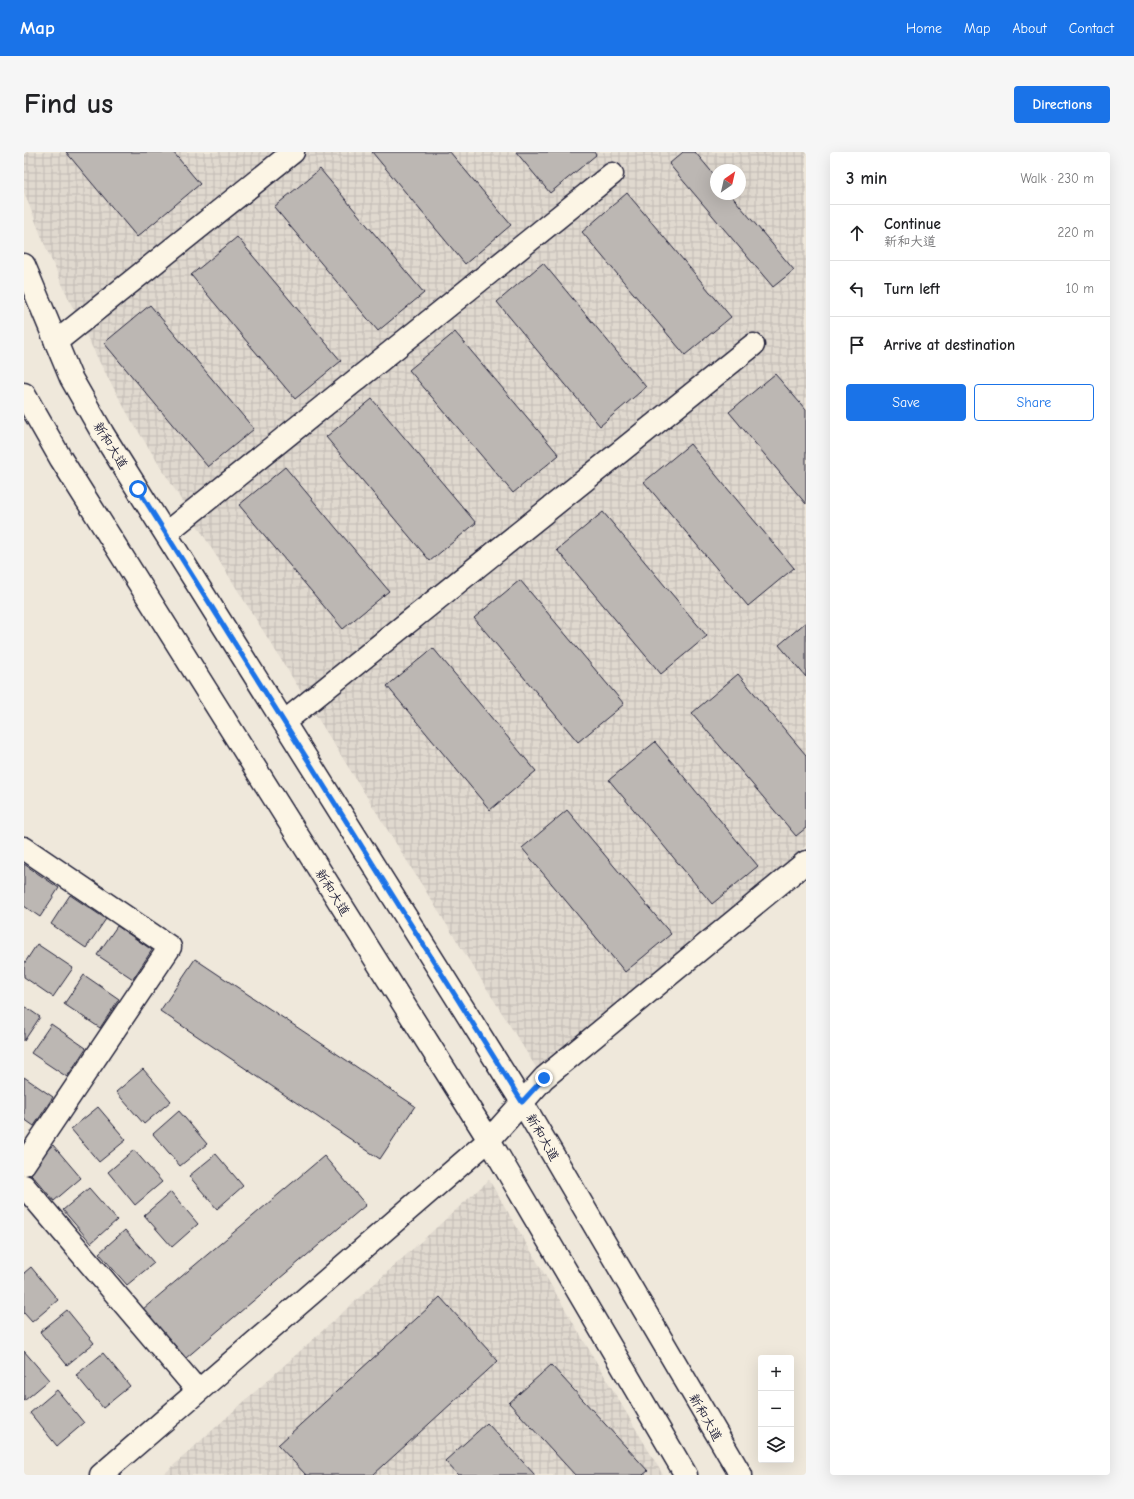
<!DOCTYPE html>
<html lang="en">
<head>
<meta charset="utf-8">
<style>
  body { margin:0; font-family:"Comic Neue","LXGW WenKai TC",sans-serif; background:#f6f6f6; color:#202124 }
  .controls { position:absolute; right:12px; bottom:12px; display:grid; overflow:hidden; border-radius:4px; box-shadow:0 4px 16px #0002 }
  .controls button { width:36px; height:36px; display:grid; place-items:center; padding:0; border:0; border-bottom:1px solid #e0e0e0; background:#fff; color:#202124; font:20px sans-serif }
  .compass { position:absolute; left:686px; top:12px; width:36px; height:36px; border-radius:50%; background:#fff; box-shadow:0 4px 16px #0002; rotate:34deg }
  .stop { position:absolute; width:12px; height:12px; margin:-9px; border:3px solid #1a73e8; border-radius:50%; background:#fff }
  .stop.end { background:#1a73e8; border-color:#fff; box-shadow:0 1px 4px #0008 }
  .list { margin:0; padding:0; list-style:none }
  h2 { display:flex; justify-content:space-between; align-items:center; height:52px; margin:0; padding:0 16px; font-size:17px }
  h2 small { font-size:13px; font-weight:400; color:#757577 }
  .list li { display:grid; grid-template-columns:26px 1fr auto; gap:12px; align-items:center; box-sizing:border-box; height:56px; padding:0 16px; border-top:1px solid #e0e0e0 }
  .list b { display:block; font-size:15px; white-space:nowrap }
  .list p { margin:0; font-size:13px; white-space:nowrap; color:#757577 }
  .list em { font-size:13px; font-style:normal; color:#757577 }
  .actions { display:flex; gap:8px; padding:12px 16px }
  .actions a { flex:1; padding:9px 0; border:1px solid #1a73e8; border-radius:4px; text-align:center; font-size:14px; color:#1a73e8 }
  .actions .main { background:#1a73e8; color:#fff }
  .icon { flex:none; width:22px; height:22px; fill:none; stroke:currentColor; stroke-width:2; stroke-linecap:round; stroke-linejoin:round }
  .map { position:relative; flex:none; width:782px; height:1323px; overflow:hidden; border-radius:4px }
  header { display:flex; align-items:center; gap:24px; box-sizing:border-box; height:56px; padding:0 20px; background:#1a73e8; color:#fff }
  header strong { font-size:19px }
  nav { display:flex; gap:22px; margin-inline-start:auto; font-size:14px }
  .intro { display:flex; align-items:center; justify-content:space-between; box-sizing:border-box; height:96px; padding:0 24px }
  h1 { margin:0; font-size:28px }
  .button { padding:10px 18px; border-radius:4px; background:#1a73e8; color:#fff; font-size:14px; font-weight:700 }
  main { display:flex; gap:24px; padding:0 24px }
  aside { flex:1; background:#fff; border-radius:4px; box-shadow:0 4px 16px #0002 }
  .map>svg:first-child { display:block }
</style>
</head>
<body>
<header>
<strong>Map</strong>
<nav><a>Home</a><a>Map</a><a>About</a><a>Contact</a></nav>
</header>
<div class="intro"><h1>Find us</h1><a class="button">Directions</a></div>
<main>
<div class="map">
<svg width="782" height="1323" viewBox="0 0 782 1323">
  <defs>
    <pattern id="industrial-grid" width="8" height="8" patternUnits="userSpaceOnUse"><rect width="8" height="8" fill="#e0d9cf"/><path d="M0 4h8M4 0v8" fill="none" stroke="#c0bab3"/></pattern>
  </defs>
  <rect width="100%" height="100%" fill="#efe8db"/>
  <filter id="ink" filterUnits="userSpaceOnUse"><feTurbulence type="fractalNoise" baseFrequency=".025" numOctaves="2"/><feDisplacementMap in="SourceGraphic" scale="8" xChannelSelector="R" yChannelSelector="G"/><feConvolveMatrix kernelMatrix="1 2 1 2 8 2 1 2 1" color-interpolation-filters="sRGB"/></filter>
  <g filter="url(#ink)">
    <g fill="url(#industrial-grid)" fill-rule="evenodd">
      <path d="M0,0H782V694L513,917L106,266L76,211L48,154L22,96L0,40ZM692,18H716V42H692Z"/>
      <path d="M465,1028L639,1323H139Z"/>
    </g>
    <g fill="#bcb7b3" stroke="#22223b">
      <path d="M42,0H149L176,32L113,85Z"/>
      <path d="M348,0H426L487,73L441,112Z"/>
      <path d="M492,0H570L572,3L526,41Z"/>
      <path d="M659,0H671L692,25V42H706L770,118L749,135L645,12Z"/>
      <path d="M296,17L400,141L354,179L250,55Z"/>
      <path d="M603,41L707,165L661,203L558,80Z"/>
      <path d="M213,85L317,209L271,247L167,123Z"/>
      <path d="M519,111L622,235L576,274L473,150Z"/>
      <path d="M126,153L230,277L184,315L80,191Z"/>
      <path d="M431,180L535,303L489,341L385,218Z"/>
      <path d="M751,222L782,258V352L705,260Z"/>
      <path d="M348,247L452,371L406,409L302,285Z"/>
      <path d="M666,292L770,416L724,454L620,330Z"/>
      <path d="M261,315L365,439L319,477L215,353Z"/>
      <path d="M579,360L683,484L637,522L533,398Z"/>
      <path d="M496,428L600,552L554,590L450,466Z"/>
      <path d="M782,470V525L755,493Z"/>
      <path d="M409,496L512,619L466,658L363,534Z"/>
      <path d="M714,522L782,603V676L772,684L668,561Z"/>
      <path d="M631,590L734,714L688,752L585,628Z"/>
      <path d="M543,658L647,782L601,820L498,696Z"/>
      <path d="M0,712L35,736L16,765L0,754Z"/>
      <path d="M46,743L82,767L62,796L27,772Z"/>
      <path d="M93,774L128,798L109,827L73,803Z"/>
      <path d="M13,792L49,816L29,845L0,825V812Z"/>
      <path d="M171,807L391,954L356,1007L136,859Z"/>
      <path d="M60,823L95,847L76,876L40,852Z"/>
      <path d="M0,854L16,865L0,889Z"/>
      <path d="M27,872L62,896L43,925L7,901Z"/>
      <path d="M119,917L147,949L120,972L92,940Z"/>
      <path d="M0,925L29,945L10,974L0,967Z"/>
      <path d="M74,955L102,988L75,1010L47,977Z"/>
      <path d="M155,959L183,992L156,1014L129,982Z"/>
      <path d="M29,993L57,1026L30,1049L2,1016Z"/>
      <path d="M110,998L138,1030L111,1053L84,1020Z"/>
      <path d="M192,1002L219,1034L193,1057L165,1024Z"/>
      <path d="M300,1004L342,1053L162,1206L119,1157Z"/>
      <path d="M65,1036L93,1068L67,1091L39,1058Z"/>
      <path d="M147,1040L174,1072L148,1095L120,1063Z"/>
      <path d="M101,1078L130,1111L103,1133L75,1101Z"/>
      <path d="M7,1115L34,1148L8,1170L0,1161V1121Z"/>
      <path d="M416,1145L474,1209L349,1323H282L254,1293Z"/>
      <path d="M43,1158L70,1191L43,1213L16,1180Z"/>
      <path d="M0,1199L25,1228L0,1249Z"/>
      <path d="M79,1201L106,1234L79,1256L52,1223Z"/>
      <path d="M527,1213L624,1319L619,1323H551L485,1251Z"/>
      <path d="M33,1238L60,1271L33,1294L6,1261Z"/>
      <path d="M463,1271L511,1323H434L421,1309Z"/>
    </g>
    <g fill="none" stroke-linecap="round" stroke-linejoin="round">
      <defs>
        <g id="minor">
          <path d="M32,190L269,0"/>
          <path d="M142,381L588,22"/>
          <path d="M260,570L729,193"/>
          <path d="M0,696L146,795L0,1012"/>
          <path d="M0,1034L174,1239"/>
          <path d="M77,1323L465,988L520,926L782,710"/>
        </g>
        <g id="major">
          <path d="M0,113L47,226L79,282L498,950L717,1323"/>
          <path d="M0,242L37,307L465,988L662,1323"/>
        </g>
      </defs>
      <use href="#minor" stroke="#22223b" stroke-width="25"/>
      <use href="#major" stroke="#22223b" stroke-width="25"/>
      <use href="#minor" stroke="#fcf5e5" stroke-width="22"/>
      <use href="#major" stroke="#fcf5e5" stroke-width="22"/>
    </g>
  </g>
  <g fill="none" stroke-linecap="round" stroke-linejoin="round" filter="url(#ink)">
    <path stroke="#1a73e8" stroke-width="5" d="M114,337L498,950L520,926"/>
  </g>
  <g text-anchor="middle" stroke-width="3.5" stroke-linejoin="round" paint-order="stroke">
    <g font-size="13" fill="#22223b" stroke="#fcf5e5">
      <text transform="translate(87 293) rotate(58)" y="5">新和大道</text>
      <text transform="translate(309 740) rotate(58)" y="5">新和大道</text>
      <text transform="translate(519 985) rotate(60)" y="5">新和大道</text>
      <text transform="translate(682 1265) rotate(60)" y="5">新和大道</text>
    </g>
  </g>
</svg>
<div class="controls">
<button>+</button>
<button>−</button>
<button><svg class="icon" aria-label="layers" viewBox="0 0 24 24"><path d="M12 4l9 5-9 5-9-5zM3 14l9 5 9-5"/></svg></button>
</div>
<svg class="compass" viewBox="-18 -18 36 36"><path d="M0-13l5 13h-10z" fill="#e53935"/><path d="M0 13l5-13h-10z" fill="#757577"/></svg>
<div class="stop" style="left:114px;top:337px"></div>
<div class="stop end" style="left:520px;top:926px"></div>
</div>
<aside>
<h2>3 min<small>Walk · 230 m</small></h2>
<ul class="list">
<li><svg class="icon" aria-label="ahead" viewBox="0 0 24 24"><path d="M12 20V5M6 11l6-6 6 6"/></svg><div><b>Continue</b><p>新和大道</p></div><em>220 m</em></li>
<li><svg class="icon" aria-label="left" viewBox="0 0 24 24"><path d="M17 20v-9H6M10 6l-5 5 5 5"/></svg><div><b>Turn left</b></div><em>10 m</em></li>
<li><svg class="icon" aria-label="arrive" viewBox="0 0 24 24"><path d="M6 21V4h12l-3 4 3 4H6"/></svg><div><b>Arrive at destination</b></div></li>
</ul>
<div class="actions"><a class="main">Save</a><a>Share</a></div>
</aside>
</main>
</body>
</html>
